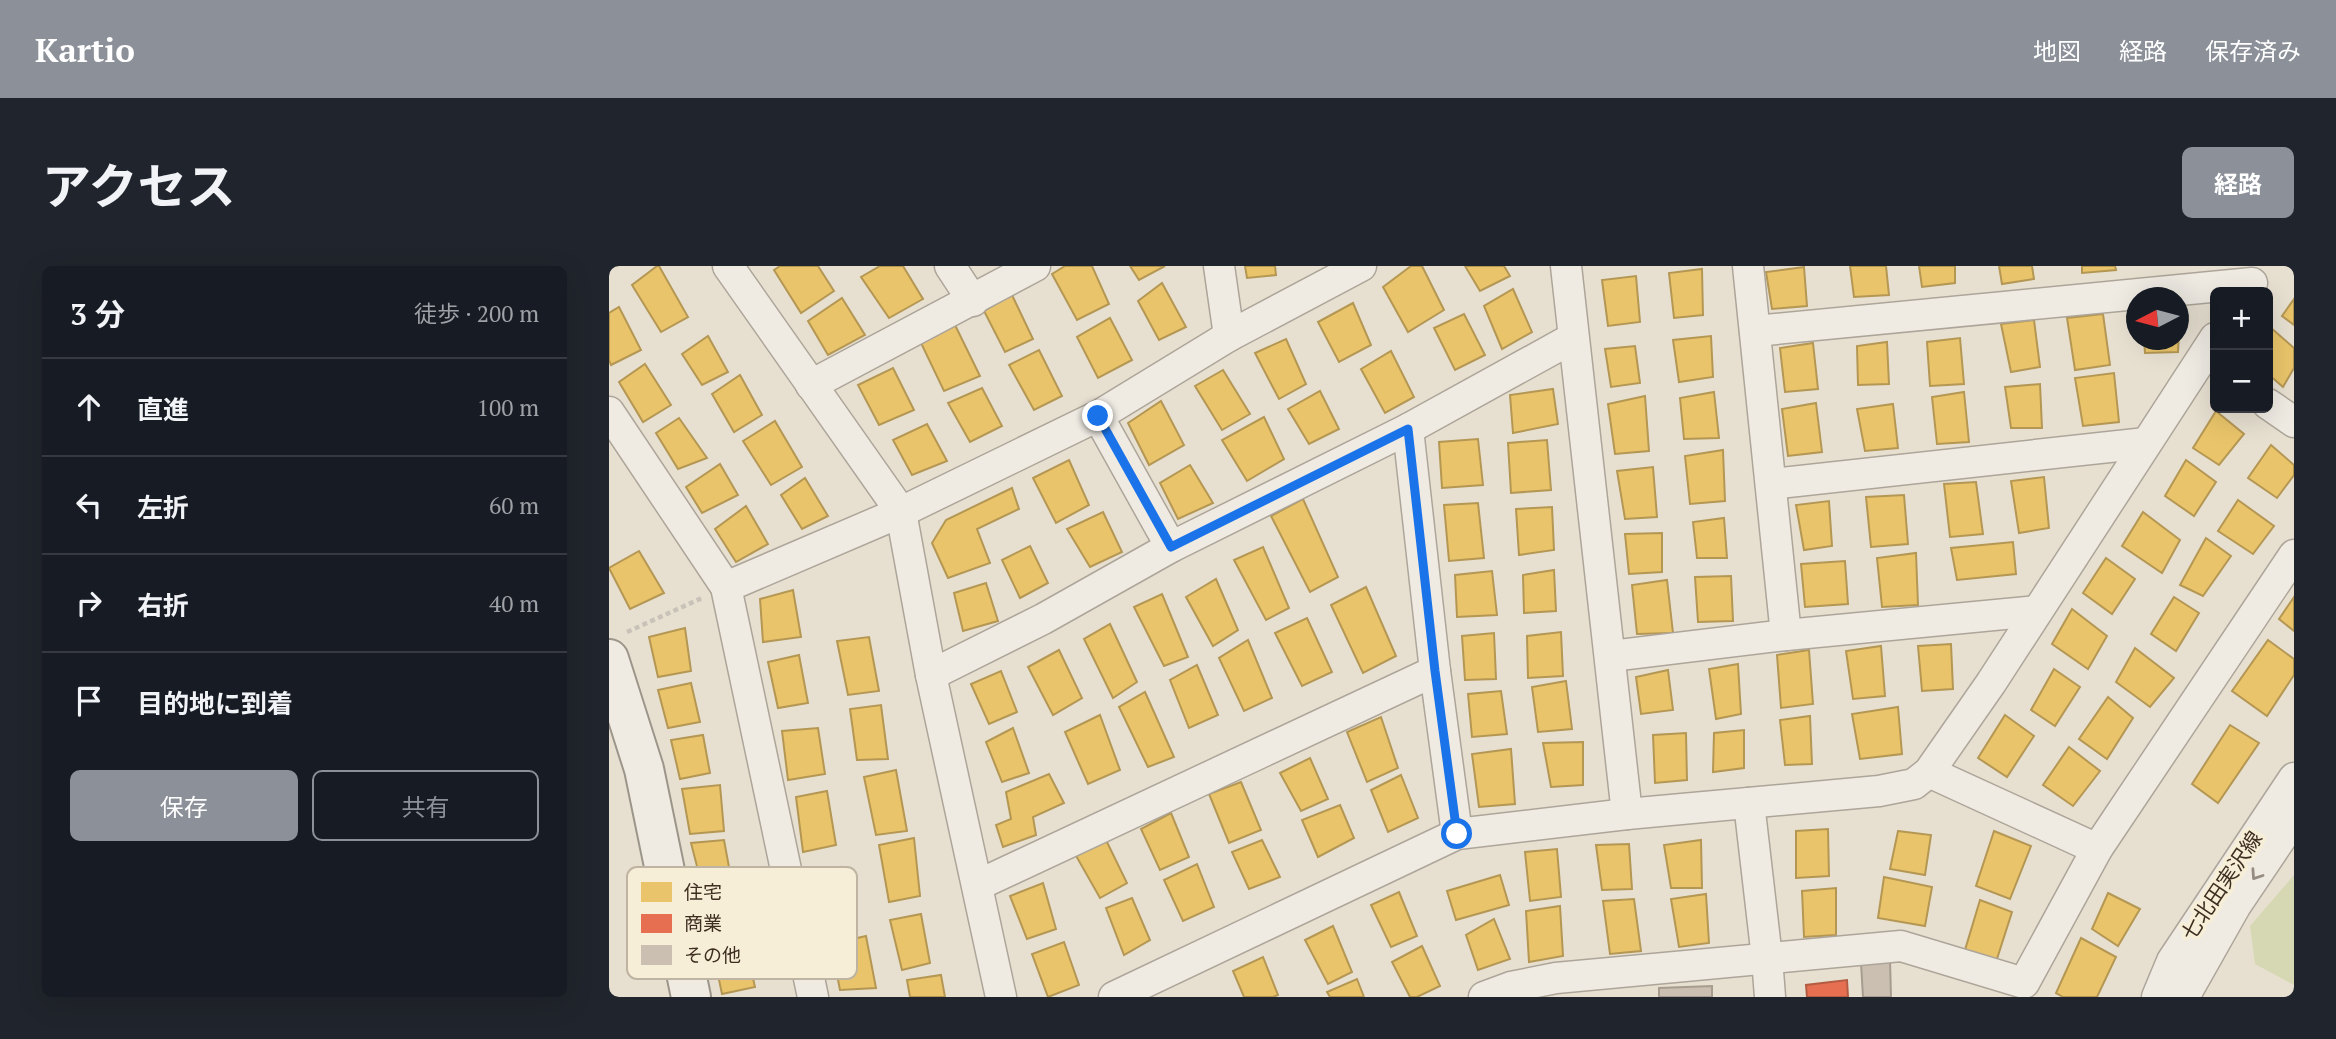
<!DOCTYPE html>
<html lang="ja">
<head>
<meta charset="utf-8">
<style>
  body { margin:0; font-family:"PT Serif","Noto Sans JP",serif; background:#20242c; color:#f1f3f6 }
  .controls { position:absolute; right:21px; top:21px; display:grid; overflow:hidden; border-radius:10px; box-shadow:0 7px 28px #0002 }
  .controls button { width:63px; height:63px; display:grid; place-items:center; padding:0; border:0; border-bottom:2px solid #363941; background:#171b24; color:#f1f3f6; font:35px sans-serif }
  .compass { position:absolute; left:1517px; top:21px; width:63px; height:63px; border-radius:50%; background:#171b24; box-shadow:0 7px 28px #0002; rotate:264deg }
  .stop { position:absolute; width:21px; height:21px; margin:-16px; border:5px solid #1a73e8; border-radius:50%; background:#fff }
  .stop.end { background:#1a73e8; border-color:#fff; box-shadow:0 2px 7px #0008 }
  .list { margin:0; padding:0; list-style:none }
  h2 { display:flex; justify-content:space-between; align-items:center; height:91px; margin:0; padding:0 28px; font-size:30px }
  h2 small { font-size:23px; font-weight:400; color:#9ea1a6 }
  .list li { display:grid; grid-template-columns:46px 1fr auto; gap:21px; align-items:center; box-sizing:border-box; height:98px; padding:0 28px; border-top:2px solid #363941 }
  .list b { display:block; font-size:26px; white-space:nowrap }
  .list em { font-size:23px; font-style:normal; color:#9ea1a6 }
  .actions { display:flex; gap:14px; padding:21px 28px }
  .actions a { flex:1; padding:16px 0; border:2px solid #8c9099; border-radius:10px; text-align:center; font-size:24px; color:#8c9099 }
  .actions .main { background:#8c9099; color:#fff }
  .icon { flex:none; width:38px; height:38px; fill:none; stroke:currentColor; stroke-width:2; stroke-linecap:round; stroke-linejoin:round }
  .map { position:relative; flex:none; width:1685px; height:731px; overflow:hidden; border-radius:10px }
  header { display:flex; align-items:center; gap:42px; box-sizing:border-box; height:98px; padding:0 35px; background:#8c9099; color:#fff }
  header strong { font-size:33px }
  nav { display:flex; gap:38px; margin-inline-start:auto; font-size:24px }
  .intro { display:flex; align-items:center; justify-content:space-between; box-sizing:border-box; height:168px; padding:0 42px }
  h1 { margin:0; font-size:49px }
  .button { padding:18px 32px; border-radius:10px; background:#8c9099; color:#fff; font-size:24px; font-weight:700 }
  main { display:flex; gap:42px; padding:0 42px }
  aside { flex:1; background:#171b24; border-radius:10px; box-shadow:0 7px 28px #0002 }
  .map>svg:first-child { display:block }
</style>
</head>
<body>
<header>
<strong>Kartio</strong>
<nav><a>地図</a><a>経路</a><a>保存済み</a></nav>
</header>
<div class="intro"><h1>アクセス</h1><a class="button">経路</a></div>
<main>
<aside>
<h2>3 分<small>徒歩 · 200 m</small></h2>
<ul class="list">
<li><svg class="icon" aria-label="ahead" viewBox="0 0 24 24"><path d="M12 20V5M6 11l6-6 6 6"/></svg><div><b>直進</b></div><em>100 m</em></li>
<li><svg class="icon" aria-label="left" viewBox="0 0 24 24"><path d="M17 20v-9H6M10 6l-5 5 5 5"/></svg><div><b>左折</b></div><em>60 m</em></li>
<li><svg class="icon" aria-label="right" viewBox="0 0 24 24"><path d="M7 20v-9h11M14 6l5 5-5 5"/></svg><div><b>右折</b></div><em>40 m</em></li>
<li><svg class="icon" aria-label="arrive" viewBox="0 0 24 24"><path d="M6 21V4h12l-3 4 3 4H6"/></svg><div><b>目的地に到着</b></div></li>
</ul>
<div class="actions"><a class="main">保存</a><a>共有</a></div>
</aside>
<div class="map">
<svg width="1685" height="731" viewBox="0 0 1685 731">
  <rect width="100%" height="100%" fill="#e7e0d1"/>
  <path fill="#d6d7b3" d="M1685,609V719L1646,698L1641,660Z"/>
  <g fill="#e9c46a" stroke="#b59754" stroke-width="2">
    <path d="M48,0H50L79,51L52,66L23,19Z"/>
    <path d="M171,0H209L225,25L192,47L165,4Z"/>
    <path d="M271,0H294L314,33L280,52L252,11Z"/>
    <path d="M456,0H483L500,38L468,54L443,8Z"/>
    <path d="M521,0H556L530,14Z"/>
    <path d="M636,0H666L667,9L638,12Z"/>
    <path d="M802,0H813L835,44L799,66L774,21Z"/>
    <path d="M856,0H895L901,10L871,25Z"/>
    <path d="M1241,0H1277L1280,29L1245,31Z"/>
    <path d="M1310,0H1346V17L1313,21Z"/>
    <path d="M1390,0H1423L1425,13L1393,18Z"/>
    <path d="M1473,0H1506L1507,4L1473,7Z"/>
    <path d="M1195,1L1198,40L1163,43L1157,6Z"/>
    <path d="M1093,3L1094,49L1065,52L1060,7Z"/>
    <path d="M1027,10L1031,56L999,60L993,14Z"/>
    <path d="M553,17L577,61L550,74L529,35Z"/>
    <path d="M904,23L923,66L893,83L875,40Z"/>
    <path d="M403,29L424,73L396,86L375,45Z"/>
    <path d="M233,32L256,69L219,89L199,55Z"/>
    <path d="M1685,33V59L1673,50Z"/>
    <path d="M744,37L762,79L730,96L709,56Z"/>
    <path d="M10,41L32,84L2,99L0,94V47Z"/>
    <path d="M1570,45H1571L1569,86L1536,87L1535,74H1570Z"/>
    <path d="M855,48L876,89L846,104L825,62Z"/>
    <path d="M1494,48L1501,99L1466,104L1458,52Z"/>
    <path d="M501,52L523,94L489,112L468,71Z"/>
    <path d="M1425,54L1431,101L1402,106L1392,58Z"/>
    <path d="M346,59L371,110L335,125L312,77Z"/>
    <path d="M1661,61L1685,82V102L1674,121L1659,108V65Z"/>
    <path d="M99,70L119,106L93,119L73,88Z"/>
    <path d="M1102,70L1104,111L1070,116L1064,74Z"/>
    <path d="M1351,72L1355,118L1321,120L1318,76Z"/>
    <path d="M677,73L697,118L670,133L646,87Z"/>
    <path d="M1278,76L1280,118L1249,119L1248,80Z"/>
    <path d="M1204,77L1209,123L1176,126L1171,82Z"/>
    <path d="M1026,80L1031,117L1002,121L996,83Z"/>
    <path d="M430,84L453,130L425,144L400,99Z"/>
    <path d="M782,85L805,131L776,147L752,103Z"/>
    <path d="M36,98L62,139L34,156L10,116Z"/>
    <path d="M284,102L305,144L270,159L249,119Z"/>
    <path d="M614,104L641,148L613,164L586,120Z"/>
    <path d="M1505,107L1510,156L1474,160L1466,112Z"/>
    <path d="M131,109L153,149L125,166L103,128Z"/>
    <path d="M1431,118L1433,162H1402L1396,121Z"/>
    <path d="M373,122L393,160L361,176L339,137Z"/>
    <path d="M944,123L949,158L904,167L901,129Z"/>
    <path d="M711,125L730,163L700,178L679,143Z"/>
    <path d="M1105,126L1110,172L1075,173L1071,132Z"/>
    <path d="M1355,126L1360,176L1328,178L1323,131Z"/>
    <path d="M1036,130L1040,185L1006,188L999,138Z"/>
    <path d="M552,135L575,179L540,199L519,157Z"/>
    <path d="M1207,137L1213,186L1179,190L1173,143Z"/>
    <path d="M1284,138L1289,182L1256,185L1248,143Z"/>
    <path d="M1607,145L1635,168L1610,199L1584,182Z"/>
    <path d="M655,151L675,193L638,215L613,174Z"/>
    <path d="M70,152L98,192L69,203L47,167Z"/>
    <path d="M166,155L193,201L162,219L134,175Z"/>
    <path d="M318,158L338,195L303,209L284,174Z"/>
    <path d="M869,173L874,219L833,222L830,176Z"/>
    <path d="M938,174L942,224L902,227L899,177Z"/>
    <path d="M1662,179L1685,199V209L1668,232L1639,212Z"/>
    <path d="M1114,184L1116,235L1081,238L1076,190Z"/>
    <path d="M460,194L480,239L447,257L424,212Z"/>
    <path d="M1577,194L1607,216L1585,250L1556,230Z"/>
    <path d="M111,198L129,229L93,247L77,221Z"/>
    <path d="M581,199L604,237L569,253L551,217Z"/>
    <path d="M1044,201L1048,251L1016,253L1008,205Z"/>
    <path d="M1435,211L1440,262L1410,267L1402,215Z"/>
    <path d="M196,212L219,250L193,263L172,229Z"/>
    <path d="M1367,216L1374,268L1341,271L1335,218Z"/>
    <path d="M403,222L410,243L368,263L381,297L339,312L323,277L337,254Z"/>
    <path d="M1295,229L1299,278L1262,281L1257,231Z"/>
    <path d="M694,233L729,311L701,326L662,250Z"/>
    <path d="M1629,234L1665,260L1644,288L1609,265Z"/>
    <path d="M1220,235L1223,280L1195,284L1187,239Z"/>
    <path d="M869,237L875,292L840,295L835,239Z"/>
    <path d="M137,240L159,278L127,296L106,263Z"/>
    <path d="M943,241L945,284L910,289L907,243Z"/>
    <path d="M494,246L513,286L481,301L458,263Z"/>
    <path d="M1534,246L1571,274L1553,307L1513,280Z"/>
    <path d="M1115,252L1118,292H1088L1084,256Z"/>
    <path d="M1053,267V306L1020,308L1016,268Z"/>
    <path d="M1597,272L1622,290L1594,330L1571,319Z"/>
    <path d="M1404,276L1407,308L1348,314L1342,282Z"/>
    <path d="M421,280L439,317L411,332L393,294Z"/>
    <path d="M654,281L680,342L657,354L625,294Z"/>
    <path d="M30,285L55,327L21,343L0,302Z"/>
    <path d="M1307,287L1309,339L1273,341L1268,292Z"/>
    <path d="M1497,292L1526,313L1503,348L1474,327Z"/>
    <path d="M1236,295L1239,338L1196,341L1192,298Z"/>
    <path d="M945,304L947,345L915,347L914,309Z"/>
    <path d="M883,305L888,349L848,351L846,309Z"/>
    <path d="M1122,310L1124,355L1089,356L1086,311Z"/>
    <path d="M607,313L629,364L604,380L577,331Z"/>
    <path d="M1058,314L1064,367L1028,368L1023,319Z"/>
    <path d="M377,317L389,355L354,365L345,327Z"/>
    <path d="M757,321L787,390L754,407L722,339Z"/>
    <path d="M184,324L192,371L154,376L151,333Z"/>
    <path d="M553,328L579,391L555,400L525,341Z"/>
    <path d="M1565,331L1590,347L1567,385L1542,368Z"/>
    <path d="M1685,331V365L1670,353Z"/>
    <path d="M1463,343L1498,370L1479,403L1443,378Z"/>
    <path d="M698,352L723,406L693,420L666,367Z"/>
    <path d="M501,358L528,416L504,432L475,373Z"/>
    <path d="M76,362L82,405L49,411L40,371Z"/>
    <path d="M952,366L954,410L919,412L918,370Z"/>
    <path d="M885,367L887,413L856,414L853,370Z"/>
    <path d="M260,371L270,425L239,429L228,375Z"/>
    <path d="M639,374L663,432L635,445L610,392Z"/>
    <path d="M1659,374L1685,393V409L1658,450L1623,425Z"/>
    <path d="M1342,378L1344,423L1313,425L1309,380Z"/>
    <path d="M1272,380L1276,430L1244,433L1237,385Z"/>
    <path d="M1526,382L1565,412L1541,441L1507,416Z"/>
    <path d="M450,384L473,432L444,449L419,401Z"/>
    <path d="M1200,384L1204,438L1172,442L1168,389Z"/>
    <path d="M190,389L199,437L169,442L159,396Z"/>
    <path d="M1129,398L1132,448L1107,453L1100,403Z"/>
    <path d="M588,399L609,449L580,462L561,414Z"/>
    <path d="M1445,403L1471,421L1446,460L1422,444Z"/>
    <path d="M1059,404L1064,444L1032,448L1027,411Z"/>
    <path d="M392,405L408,446L380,458L362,418Z"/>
    <path d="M957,415L963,463L929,466L923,421Z"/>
    <path d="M82,417L91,456L59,462L49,424Z"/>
    <path d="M892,425L898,468L863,471L859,428Z"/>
    <path d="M536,426L565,491L539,501L510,441Z"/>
    <path d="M1499,431L1524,452L1498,493L1470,473Z"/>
    <path d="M272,439L279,493L248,494L241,443Z"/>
    <path d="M1289,441L1293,488L1251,493L1243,448Z"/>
    <path d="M491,449L511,504L479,518L456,466Z"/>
    <path d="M1396,449L1425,470L1398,511L1369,492Z"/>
    <path d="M1201,450L1203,498L1176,499L1171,454Z"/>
    <path d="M772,451L789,502L758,516L738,466Z"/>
    <path d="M1621,459L1650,477L1609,537L1583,518Z"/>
    <path d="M209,462L216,508L179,514L173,465Z"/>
    <path d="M404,462L420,507L393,516L377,476Z"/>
    <path d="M1135,464V502L1104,506L1105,467Z"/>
    <path d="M1077,467L1078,514L1046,517L1044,469Z"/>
    <path d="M94,469L101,507L71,513L62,474Z"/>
    <path d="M974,476V519L942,521L934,477Z"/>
    <path d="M1460,481L1491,505L1464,540L1434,519Z"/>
    <path d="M902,483L906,538L870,541L863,488Z"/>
    <path d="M701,492L719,533L692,545L671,507Z"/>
    <path d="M287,504L298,565L267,569L255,511Z"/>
    <path d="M440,508L455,537L424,551L427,569L394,581L387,559L402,553L397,526Z"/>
    <path d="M792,509L809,552L779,566L762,524Z"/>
    <path d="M632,516L652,564L620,577L600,528Z"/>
    <path d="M111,519L115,565L81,568L73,523Z"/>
    <path d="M218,525L227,579L194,586L187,531Z"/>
    <path d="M731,539L745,572L709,591L693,554Z"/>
    <path d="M562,547L580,591L551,604L532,563Z"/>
    <path d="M1219,563L1220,610L1187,612V565Z"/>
    <path d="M1289,565L1322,569L1316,609L1281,603Z"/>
    <path d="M1385,565L1422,580L1401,633L1367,620Z"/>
    <path d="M305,572L311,630L280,636L270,579Z"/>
    <path d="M496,572L518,617L491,632L466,588Z"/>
    <path d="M115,574L122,612L92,616L82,577Z"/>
    <path d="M653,574L671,611L640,623L623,586Z"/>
    <path d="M1092,574L1093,622H1062L1055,579Z"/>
    <path d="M1020,578L1023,623L993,624L987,579Z"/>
    <path d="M948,583L952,631L921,635L916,586Z"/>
    <path d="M588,598L605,641L574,655L555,614Z"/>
    <path d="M231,601L240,651L211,656L201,610Z"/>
    <path d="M891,609L900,639L847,654L838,625Z"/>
    <path d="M1275,611L1323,621L1316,660L1269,652Z"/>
    <path d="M434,617L447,663L418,673L401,630Z"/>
    <path d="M1227,622V669L1195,671L1193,625Z"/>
    <path d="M790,626L808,670L782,681L762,639Z"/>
    <path d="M1499,627L1531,643L1509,680L1483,663Z"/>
    <path d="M1097,628L1100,677L1070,681L1062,633Z"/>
    <path d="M523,632L541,674L515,689L497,642Z"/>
    <path d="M1025,633L1032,685L1001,688L994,635Z"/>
    <path d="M1371,634L1403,646L1387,696L1356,684Z"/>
    <path d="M951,640L954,690L920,696L917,645Z"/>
    <path d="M312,648L321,697L293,704L281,654Z"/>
    <path d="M885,653L901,693L869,704L857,669Z"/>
    <path d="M724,660L743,706L719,718L696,674Z"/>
    <path d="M257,670L267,722L231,724L222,678Z"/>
    <path d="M1472,672L1507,691L1488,731H1454L1447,727Z"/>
    <path d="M455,676L470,719L439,731L423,688Z"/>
    <path d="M136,677L146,721L113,728L104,685Z"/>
    <path d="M813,680L831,720L808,731H801L783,696Z"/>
    <path d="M654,691L669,729L664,731H635L624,705Z"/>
    <path d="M332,709L336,731H301L298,714Z"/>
    <path d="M748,713L755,731H721L718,726Z"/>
  </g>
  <path fill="#e76f51" stroke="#b45c42" stroke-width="2" d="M1238,714L1239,731H1198L1197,719Z"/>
  <g fill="#cbbfb2" stroke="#a89c90" stroke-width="2">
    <path d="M1281,693L1282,731H1254L1252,697Z"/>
    <path d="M1103,720V731H1050V722Z"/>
  </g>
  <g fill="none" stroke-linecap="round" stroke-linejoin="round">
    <defs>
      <g id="street">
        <path d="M119,0L292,246L322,409L392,731"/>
        <path d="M341,0L364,35"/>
        <path d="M610,0L620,70"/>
        <path d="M957,0L1018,548"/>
        <path d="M1139,0L1177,369"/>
        <path d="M1146,65L1643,17"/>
        <path d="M202,119L426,0"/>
        <path d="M1659,138L1685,156"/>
        <path d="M0,146L117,321L204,731"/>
        <path d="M489,150L562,281"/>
        <path d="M799,163L826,405L848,568"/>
        <path d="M1162,218L1537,177"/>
        <path d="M117,321L292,246L489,150L620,70L752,0"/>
        <path d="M1002,390L1177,369L1428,345"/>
        <path d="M322,409L434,353L562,281L799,163L964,72"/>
        <path d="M1320,506L1488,583"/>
        <path d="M1140,537L1158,692L1161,731"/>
        <path d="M369,619L826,405"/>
        <path d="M505,731L848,568L1018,548L1270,525L1305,518L1320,506L1382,417L1606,72"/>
        <path d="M875,731L902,721L947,712L1292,680L1415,717L1488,583L1685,289"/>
        <path d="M1548,731L1563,695L1685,512"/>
        <path d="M1575,731L1627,639L1685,553"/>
      </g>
      <path id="secondary" d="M0,393L35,503L82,731"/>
    </defs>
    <use href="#street" stroke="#ada599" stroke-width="33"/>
    <use href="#secondary" stroke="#9c958a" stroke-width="42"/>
    <path stroke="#c8c2b9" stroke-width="4.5" stroke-dasharray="5 3.5" stroke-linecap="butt" d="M18,366L93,332"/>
    <use href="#street" stroke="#efebe3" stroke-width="30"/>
    <use href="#secondary" stroke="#efebe3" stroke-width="38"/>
  </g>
  <defs><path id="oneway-chevron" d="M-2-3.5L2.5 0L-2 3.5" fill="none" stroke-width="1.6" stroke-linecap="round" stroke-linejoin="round" transform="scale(1.75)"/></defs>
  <use stroke="#968c82" href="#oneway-chevron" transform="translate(1647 609) rotate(124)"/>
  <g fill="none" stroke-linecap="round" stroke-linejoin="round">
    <path stroke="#1a73e8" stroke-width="9" d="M489,150L562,281L799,163L826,405L848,568"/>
  </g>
  <g text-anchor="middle" stroke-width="7" stroke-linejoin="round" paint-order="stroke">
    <g font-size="21" fill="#3d2e20" stroke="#f7eed8">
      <text transform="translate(1613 620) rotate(-56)" y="7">七北田実沢線</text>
    </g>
  </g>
  <rect x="18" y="601" width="230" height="112" rx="10" fill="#f7eed8" stroke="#bfb4a1" stroke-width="2"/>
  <rect x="32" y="616" width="31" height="20" fill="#e9c46a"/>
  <rect x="32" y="648" width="31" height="19" fill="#e76f51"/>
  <rect x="32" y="679" width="31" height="20" fill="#cbbfb2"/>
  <g font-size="19" fill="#3d2e20">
    <text x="75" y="633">住宅</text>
    <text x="75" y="664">商業</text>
    <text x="75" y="696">その他</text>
  </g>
</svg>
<div class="controls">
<button>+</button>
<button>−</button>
</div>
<svg class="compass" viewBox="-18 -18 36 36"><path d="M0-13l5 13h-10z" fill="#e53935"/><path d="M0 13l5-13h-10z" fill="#9ea1a6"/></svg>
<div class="stop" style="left:848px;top:568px"></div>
<div class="stop end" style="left:489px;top:150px"></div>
</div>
</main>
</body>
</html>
